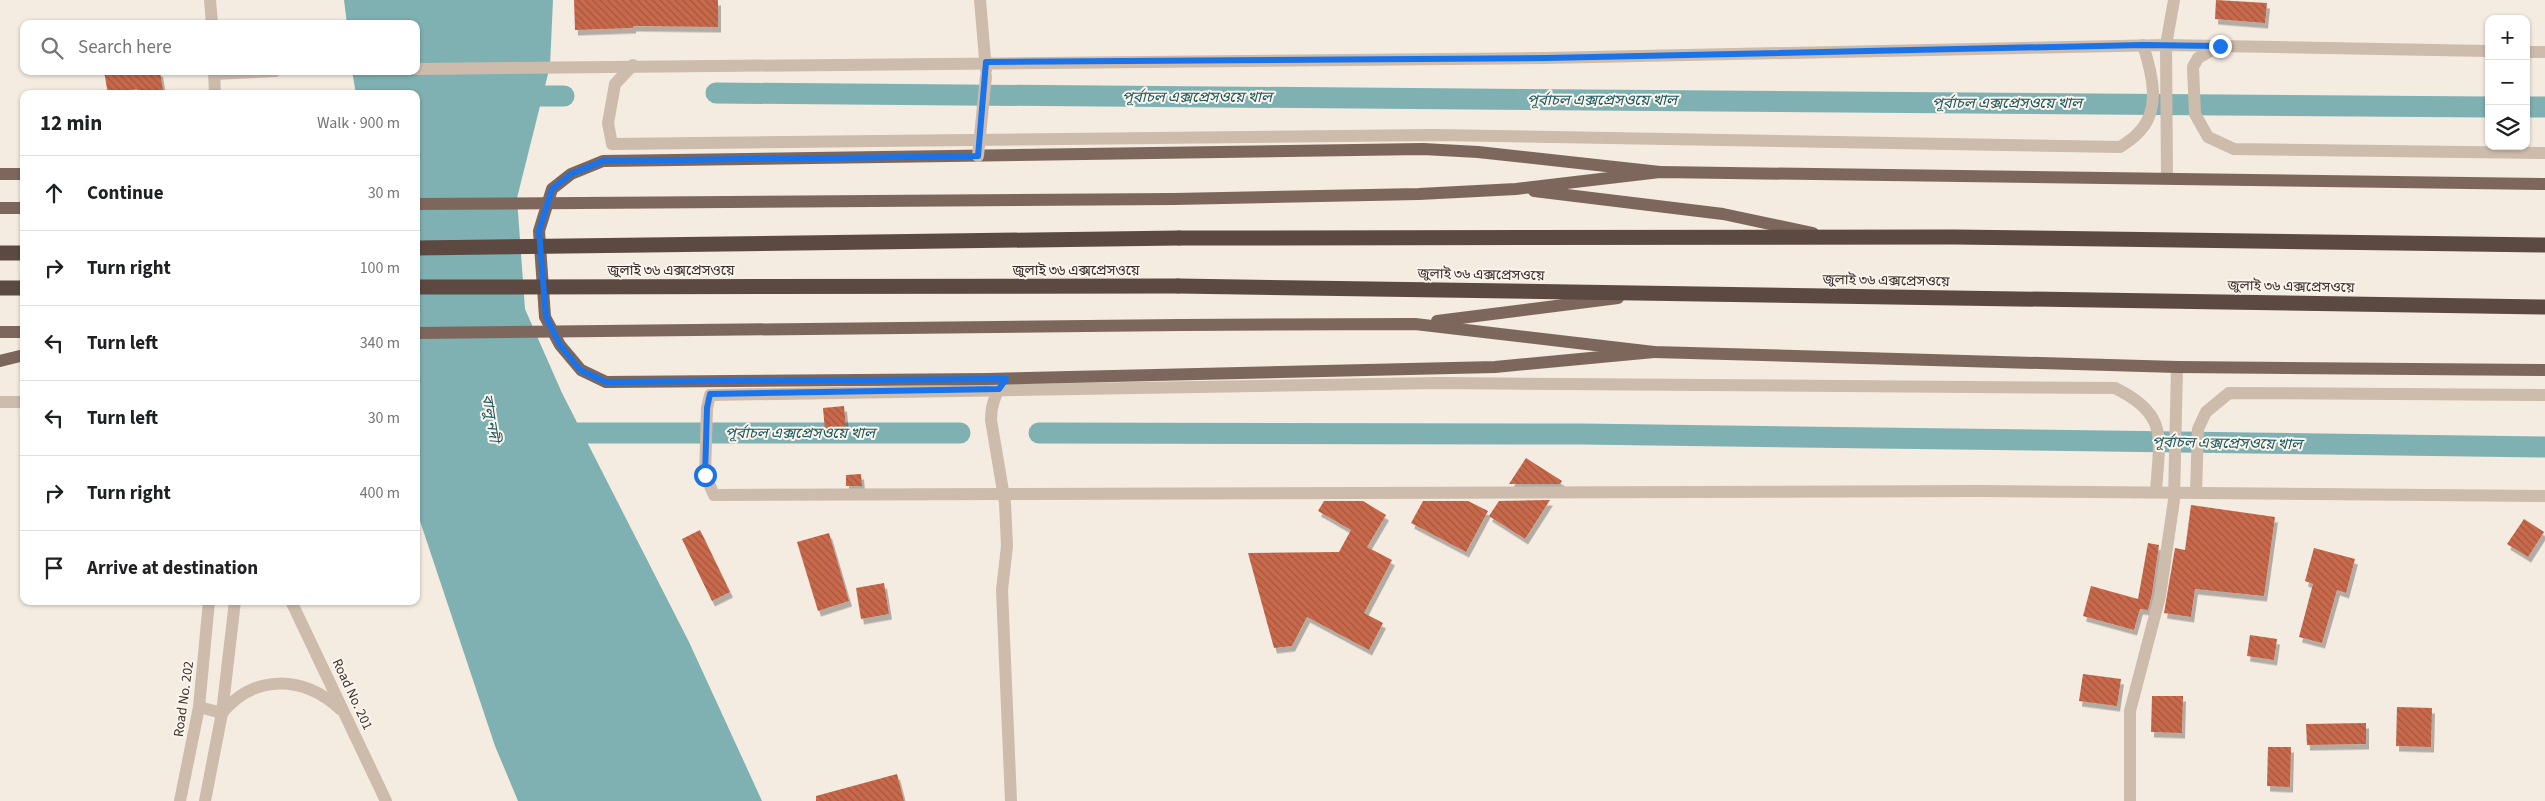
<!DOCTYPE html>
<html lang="en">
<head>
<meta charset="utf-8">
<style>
  body { margin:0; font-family:"Source Sans 3","Noto Sans Bengali",sans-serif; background:#f6f6f6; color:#202124 }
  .controls { position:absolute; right:15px; top:15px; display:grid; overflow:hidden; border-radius:10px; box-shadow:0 1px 4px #0004 }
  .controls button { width:45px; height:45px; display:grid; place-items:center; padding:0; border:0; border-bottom:1px solid #e0e0e0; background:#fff; color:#202124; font:25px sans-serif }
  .stop { position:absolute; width:15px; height:15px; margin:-11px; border:4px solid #1a73e8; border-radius:50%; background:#fff }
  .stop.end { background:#1a73e8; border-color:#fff; box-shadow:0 1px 5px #0008 }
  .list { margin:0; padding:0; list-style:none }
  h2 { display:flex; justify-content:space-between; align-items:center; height:65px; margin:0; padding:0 20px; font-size:21px }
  h2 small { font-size:16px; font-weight:400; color:#757577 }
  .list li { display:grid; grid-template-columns:32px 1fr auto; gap:15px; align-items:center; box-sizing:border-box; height:75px; padding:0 20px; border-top:1px solid #e0e0e0 }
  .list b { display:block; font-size:19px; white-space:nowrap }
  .list em { font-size:16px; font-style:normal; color:#757577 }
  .icon { flex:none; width:28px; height:28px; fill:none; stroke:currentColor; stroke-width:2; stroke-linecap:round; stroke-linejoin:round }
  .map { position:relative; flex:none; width:2545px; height:801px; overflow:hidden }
  .search { position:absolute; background:#fff; box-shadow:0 1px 4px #0004; left:20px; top:20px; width:400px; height:55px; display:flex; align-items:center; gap:12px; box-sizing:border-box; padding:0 18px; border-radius:10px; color:#757577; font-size:19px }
  .panel { position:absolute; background:#fff; box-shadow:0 1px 4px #0004; left:20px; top:90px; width:400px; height:515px; border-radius:10px }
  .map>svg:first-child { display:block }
</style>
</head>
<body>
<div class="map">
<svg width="2545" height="801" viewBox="0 0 2545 801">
  <defs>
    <pattern id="building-back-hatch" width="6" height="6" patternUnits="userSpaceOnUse" patternTransform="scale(1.25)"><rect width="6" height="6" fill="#c8694b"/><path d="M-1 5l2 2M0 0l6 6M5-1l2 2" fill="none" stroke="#a4573f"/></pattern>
    <filter id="shadow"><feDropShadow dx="3" dy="5.5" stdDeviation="0" flood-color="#0004"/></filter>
  </defs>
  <rect width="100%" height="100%" fill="#f4ebe1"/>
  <path fill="#7fb0b2" d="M344,0H553L550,66L517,198L525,309L562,393L689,642L762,801H518L495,746L416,509V94H356L352,71H416V24H347Z"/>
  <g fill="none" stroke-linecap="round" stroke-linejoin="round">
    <g stroke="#7fb0b2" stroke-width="21">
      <path d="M716,93L2489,107"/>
      <path d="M514,96H564"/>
      <path d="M2526,107H2545"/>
      <path d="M553,433H960"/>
      <path d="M1039,433L1581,434L2545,447"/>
    </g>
  </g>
  <g fill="url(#building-back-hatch)" filter="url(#shadow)">
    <path d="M574,0H718V27L633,26V28L575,30Z"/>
    <path d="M2216,0L2267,3L2265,23L2215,19Z"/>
    <path d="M104,71H128L129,74L160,71L163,90L138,94L137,89L108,94Z"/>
    <path d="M844,406L846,428L825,430L823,408Z"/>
    <path d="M1526,458L1562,481L1560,484H1509Z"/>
    <path d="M861,474L862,486H846V475Z"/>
    <path d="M1550,500L1525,539L1489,516L1499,501Z"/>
    <path d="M1324,501H1363L1386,515L1367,547L1392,560L1364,613L1383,623L1369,650L1307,617L1292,646L1274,648L1248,553L1339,552L1351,530L1318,511Z"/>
    <path d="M1423,501H1468L1488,511L1466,552L1411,523Z"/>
    <path d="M2191,505L2275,517L2264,596L2195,589L2191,617L2164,613L2175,548L2185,550Z"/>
    <path d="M2524,519L2544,532L2528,557L2507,544Z"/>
    <path d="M700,530L730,592L712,601L682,539Z"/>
    <path d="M829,533L849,601L818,611L797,542Z"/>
    <path d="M2148,543L2159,545L2152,594L2148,610L2140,609L2134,630L2083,616L2091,586L2138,599Z"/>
    <path d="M2314,548L2355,559L2346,593L2337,590L2322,643L2299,637L2313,584L2305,581Z"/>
    <path d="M884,583L889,614L861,619L856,588Z"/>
    <path d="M2250,635L2277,639L2274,660L2247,656Z"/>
    <path d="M2083,674L2121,679L2117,706L2079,701Z"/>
    <path d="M2152,696H2183L2182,733L2151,732Z"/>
    <path d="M2397,707L2432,708L2431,747L2396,746Z"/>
    <path d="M2366,723V744L2307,745L2306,724Z"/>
    <path d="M2268,747H2291L2290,787L2267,786Z"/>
    <path d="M897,774L904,801H816V796Z"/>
  </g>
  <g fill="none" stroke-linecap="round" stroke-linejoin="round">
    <g stroke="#cdbbac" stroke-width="12">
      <path d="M210,0L212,24"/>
      <path d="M980,0L986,70"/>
      <path d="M2219,46L2198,58L2193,67L2195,114L2208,137L2234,149L2545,153"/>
      <path d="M2526,52H2545"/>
      <path d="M633,65L615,84L608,123L612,144L1435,135L2120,147C2126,143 2133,139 2138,133C2162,110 2152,73 2143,45"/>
      <path d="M416,69L1546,58L2166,45L2489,51"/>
      <path d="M214,71L215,94"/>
      <path d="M214,74L275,71"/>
      <path d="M2167,178L2166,45L2174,0"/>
      <path d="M1003,383C995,395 991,405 991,420L1005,503L1007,546L1002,590L1011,801"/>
      <path d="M0,402H24"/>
      <path d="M2156,492C2159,439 2170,415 2115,388L1438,383L710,395L707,408L705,475L714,495L1979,491L2545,496"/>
      <path d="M2196,493L2198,429L2206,412L2229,393L2545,395"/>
      <path d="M291,601L386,801"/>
      <path d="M199,707L222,713"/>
      <path d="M222,713C255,673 304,676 340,709"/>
      <path d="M180,801L199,707L209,601"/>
      <path d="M205,801L222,713L235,601"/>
      <path d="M2130,801V711L2160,596L2174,500L2177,367"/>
    </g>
    <g stroke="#7d675c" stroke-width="12">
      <path d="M0,174H24"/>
      <path d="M1534,191L1723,214L1813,233"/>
      <path d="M1174,199L1419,194L1516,189L1660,172L2545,184"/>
      <path d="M0,208H24"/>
      <path d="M1437,321L1618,298"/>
      <path d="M1181,325L1415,324L1654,352L2177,367L2545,370"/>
      <path d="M0,332H24"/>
      <path d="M1654,352L1495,367L988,379L606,382L581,370L560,345L545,317L539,231L552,189L571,174L603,161L1423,149L1478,152L1660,172"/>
      <path d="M0,361L24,355"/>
    </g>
    <g stroke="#5c4a42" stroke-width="15">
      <path d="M1179,238L1954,237L2545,245"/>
      <path d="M0,253H24"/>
      <path d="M1178,286L2545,307"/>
      <path d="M0,288H24"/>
    </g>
    <path stroke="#cdbbac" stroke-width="12" d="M978,156L986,76"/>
    <g stroke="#7d675c" stroke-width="12">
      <path d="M416,204L1174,199"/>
      <path d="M416,333L1181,325"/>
    </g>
    <g stroke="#5c4a42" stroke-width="15">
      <path d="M416,248L1179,238"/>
      <path d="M416,287L1178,286"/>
    </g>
  </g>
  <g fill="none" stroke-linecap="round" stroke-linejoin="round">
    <path stroke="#1a73e8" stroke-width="6" d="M705,475L707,408L710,394L999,389L1006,379L606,382L580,370L560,345L546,317L539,231L552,189L571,174L603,161L978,156L986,62L1546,58L2143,45L2220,46"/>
  </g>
  <g text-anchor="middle" stroke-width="4" stroke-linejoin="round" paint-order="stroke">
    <g font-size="14" fill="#3b302b" stroke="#fbf5ee">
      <text x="671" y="275">জুলাই ৩৬ এক্সপ্রেসওয়ে</text>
      <text x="1076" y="275">জুলাই ৩৬ এক্সপ্রেসওয়ে</text>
      <text transform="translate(1481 274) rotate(1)" y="5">জুলাই ৩৬ এক্সপ্রেসওয়ে</text>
      <text transform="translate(1886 280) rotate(1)" y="5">জুলাই ৩৬ এক্সপ্রেসওয়ে</text>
      <text transform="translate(2291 286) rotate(1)" y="5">জুলাই ৩৬ এক্সপ্রেসওয়ে</text>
      <text transform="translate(353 694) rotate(65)" y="5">Road No. 201</text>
      <text transform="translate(183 699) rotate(-82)" y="5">Road No. 202</text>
    </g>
    <g font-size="15" font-style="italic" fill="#1f5a5e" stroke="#fbf5ee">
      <text x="1197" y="102">পূর্বাচল এক্সপ্রেসওয়ে খাল</text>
      <text x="1602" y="105">পূর্বাচল এক্সপ্রেসওয়ে খাল</text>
      <text x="2007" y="108">পূর্বাচল এক্সপ্রেসওয়ে খাল</text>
      <text transform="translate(491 418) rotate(81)" y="5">বালু নদী</text>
      <text x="800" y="438">পূর্বাচল এক্সপ্রেসওয়ে খাল</text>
      <text transform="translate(2227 443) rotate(1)" y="5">পূর্বাচল এক্সপ্রেসওয়ে খাল</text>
    </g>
  </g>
</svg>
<div class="controls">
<button>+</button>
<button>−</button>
<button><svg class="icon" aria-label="layers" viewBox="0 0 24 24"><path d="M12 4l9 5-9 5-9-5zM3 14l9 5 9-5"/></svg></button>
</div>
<div class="stop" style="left:705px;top:475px"></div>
<div class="stop end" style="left:2220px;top:46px"></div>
<div class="search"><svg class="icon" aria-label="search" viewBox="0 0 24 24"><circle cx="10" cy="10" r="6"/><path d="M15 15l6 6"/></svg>Search here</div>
<section class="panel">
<h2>12 min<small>Walk · 900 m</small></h2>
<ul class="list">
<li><svg class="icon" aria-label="ahead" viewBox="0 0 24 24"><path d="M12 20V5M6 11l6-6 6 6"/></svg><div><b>Continue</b></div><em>30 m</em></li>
<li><svg class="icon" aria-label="right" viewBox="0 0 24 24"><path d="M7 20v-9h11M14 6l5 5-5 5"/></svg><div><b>Turn right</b></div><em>100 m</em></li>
<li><svg class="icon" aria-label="left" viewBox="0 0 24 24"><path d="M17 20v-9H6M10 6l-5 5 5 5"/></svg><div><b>Turn left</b></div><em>340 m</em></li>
<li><svg class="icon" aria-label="left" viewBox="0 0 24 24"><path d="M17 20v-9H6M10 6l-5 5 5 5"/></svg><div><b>Turn left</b></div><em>30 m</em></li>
<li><svg class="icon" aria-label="right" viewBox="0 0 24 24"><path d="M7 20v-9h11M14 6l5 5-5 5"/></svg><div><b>Turn right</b></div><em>400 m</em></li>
<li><svg class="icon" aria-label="arrive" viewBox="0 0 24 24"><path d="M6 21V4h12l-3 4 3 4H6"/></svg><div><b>Arrive at destination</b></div></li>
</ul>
</section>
</div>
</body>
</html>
